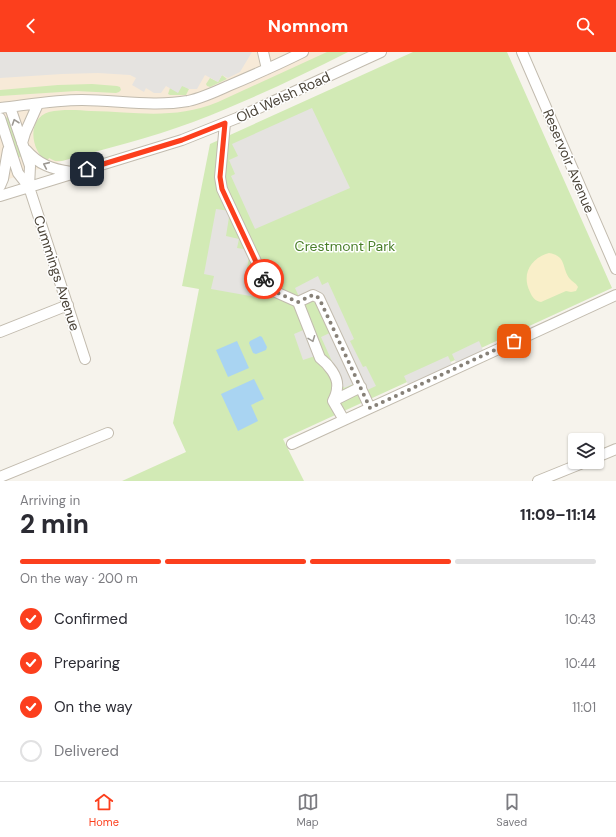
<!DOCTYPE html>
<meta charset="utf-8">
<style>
body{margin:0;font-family:"DM Sans",sans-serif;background:#f2f2f3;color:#2b2b33;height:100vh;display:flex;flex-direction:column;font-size:15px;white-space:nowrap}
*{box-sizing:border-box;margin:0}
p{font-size:13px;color:#7c7c81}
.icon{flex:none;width:22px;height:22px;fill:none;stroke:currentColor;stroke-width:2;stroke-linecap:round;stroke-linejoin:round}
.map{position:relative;height:429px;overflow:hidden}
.drawer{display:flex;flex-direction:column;background:#fff;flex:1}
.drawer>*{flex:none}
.fabs{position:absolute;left:568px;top:381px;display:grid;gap:8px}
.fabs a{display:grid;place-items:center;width:36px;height:36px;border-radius:4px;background:#fff;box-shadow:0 1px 3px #0004;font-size:20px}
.pin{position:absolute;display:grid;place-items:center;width:34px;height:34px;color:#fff;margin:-17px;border-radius:8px;box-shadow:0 2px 6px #0006}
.courier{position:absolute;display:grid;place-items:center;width:40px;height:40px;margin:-20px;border:3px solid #fc3f1d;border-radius:50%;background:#fff;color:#222;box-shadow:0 1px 5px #0007}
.headline em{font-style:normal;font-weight:800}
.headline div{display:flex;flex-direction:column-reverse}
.headline{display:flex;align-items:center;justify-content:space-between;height:68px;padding:0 20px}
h1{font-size:26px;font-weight:800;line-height:30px}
.bar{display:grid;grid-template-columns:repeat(4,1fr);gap:6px 4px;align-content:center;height:48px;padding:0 20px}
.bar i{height:5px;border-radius:3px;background:#e1e1e2}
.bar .active{background:#fc3f1d}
.bar p{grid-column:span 4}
ol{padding:0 20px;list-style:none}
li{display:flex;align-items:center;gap:12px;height:44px}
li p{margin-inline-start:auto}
li .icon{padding:4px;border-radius:50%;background:#fc3f1d;color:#fff;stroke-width:4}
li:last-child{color:#7c7c81}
li i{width:22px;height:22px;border:2px solid #e1e1e2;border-radius:50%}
header{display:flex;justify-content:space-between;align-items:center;height:52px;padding:0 20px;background:#fc3f1d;color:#fff;font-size:18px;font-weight:800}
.tab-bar{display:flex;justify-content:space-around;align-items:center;height:56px;border-top:1px solid #e1e1e2;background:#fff;font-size:11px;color:#7c7c81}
.tab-bar a{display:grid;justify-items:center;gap:2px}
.tab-bar .active{color:#fc3f1d}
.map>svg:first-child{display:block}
</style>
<header><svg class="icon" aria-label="back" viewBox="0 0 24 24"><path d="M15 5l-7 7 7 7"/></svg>Nomnom<svg class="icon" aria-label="search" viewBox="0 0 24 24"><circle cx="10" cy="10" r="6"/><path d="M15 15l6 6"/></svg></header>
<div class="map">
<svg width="616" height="429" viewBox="0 0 616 429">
<rect width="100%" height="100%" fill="#f6f3ec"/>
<path fill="#f7ead8" d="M0 0H348L277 33 193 70 144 85 62 109 0 130Z"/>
<path fill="#d2eab5" d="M327 0H348C297 26 245 50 193 70 150 86 105 97 62 109H55L49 106 47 110C31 99 26 67 49 60 62 57 78 58 91 59 137 60 174 68 218 50Z
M413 0H507L612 236 283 387 304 429H122L186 400 173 371 199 237 182 234 210 92Z
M222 23 227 27 210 35 207 34 206 32 210 26 218 30Z
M92 32 117 34 120 35 121 38 119 40 116 41 76 39 0 44V38L58 33Z
M182 33 189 37 186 43H170L168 42 170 36 178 40Z
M7 65H9L22 104 18 106 5 67Z"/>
<path fill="#f9efc9" d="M549 201C568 204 561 218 571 228 574 231 576 231 578 235L576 239 571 240 566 239 541 250C535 249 532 245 530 240 521 222 531 206 549 201Z"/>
<path fill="#e5e3e0" d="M0 0H252L240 20 228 26 222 23 218 30 205 23 197 37H189L182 34 178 41 166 34 161 41H154L146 36 144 40 132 33 136 26 130 23 98 21 62 22 0 26Z
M312 56 350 136 255 177 231 124 235 122 229 108 238 104 232 92Z
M216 157 230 159 226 184 239 187 237 196 250 198 245 229 259 232 256 245 211 237 214 224 204 222Z
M318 224 322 233 328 230 354 287 350 289 363 315 366 314 376 334 363 340 358 330 344 336 321 285 334 279 319 246 301 249 295 236Z
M308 276 318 303 303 308 294 282Z
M479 289 485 303 458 315 452 302Z
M448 304 454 317 410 337 404 324Z"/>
<path fill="#a9d4f2" d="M260 284 262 285 267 295 266 298 256 302 253 301 249 291 250 289Z
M237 289 249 316 228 325 216 298Z
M254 327 264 347 251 353 258 369 238 379 221 342Z"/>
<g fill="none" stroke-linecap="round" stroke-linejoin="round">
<defs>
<path id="minor" d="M263 0 267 17
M522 0 616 217
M10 55 30 114 29 135 85 307
M0 56C27 53 54 48 82 48 117 48 153 55 188 49 202 46 215 40 228 34 254 23 279 12 303 0
M0 66 18 121 29 135
M225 71 220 125 222 137 269 237 298 250 320 306C328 312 339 325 337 336 337 340 335 345 333 349L344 368
M22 91 25 81 38 52
M26 98C39 113 52 117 71 120
M0 134 3 127 8 98
M0 144 182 88 237 66 381 0
M298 250 313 243 319 246 370 356
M0 280 68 253
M333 349 361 335
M292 392 616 243
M597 405 616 397
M0 425 108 381
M538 429 585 410"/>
</defs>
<use href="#minor" stroke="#c2bbae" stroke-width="12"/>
<use href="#minor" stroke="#fff" stroke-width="10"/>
</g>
<defs><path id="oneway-chevron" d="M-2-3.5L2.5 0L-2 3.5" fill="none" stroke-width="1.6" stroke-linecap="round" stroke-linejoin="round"/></defs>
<g stroke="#9c9892">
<use href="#oneway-chevron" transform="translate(15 70) rotate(-109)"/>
<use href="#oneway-chevron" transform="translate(46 113) rotate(-156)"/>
<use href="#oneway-chevron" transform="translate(312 287) rotate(69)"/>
</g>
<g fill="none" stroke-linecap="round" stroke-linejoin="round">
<path stroke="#878178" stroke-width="4" stroke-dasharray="0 7.2" d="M264 227 269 237 298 250 313 243 319 246 370 356 514 289"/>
<path stroke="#fc3f1d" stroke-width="5" d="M87 117 182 88 225 71 220 125 222 137 264 227"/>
</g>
<g text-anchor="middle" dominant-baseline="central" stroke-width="3" stroke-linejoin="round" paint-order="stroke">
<g font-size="14" fill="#4b4439" stroke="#fff">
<text transform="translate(283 45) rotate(-25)">Old Welsh Road</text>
<text transform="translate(569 109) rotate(67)">Reservoir Avenue</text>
<text transform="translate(57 221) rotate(72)">Cummings Avenue</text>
</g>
<g font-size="14" fill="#4a7f2a" stroke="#fff">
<text x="345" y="194">Crestmont Park</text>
</g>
</g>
</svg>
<div class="fabs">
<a><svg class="icon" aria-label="layers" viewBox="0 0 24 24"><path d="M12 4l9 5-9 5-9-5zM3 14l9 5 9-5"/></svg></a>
</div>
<div class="pin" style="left:514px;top:289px;background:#ea580c"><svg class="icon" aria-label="bag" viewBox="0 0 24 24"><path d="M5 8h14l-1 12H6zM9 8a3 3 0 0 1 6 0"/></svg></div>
<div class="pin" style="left:87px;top:117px;background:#1f2937"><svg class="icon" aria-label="home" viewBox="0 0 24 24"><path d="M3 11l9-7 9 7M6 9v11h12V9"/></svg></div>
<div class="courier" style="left:264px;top:227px"><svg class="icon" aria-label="bike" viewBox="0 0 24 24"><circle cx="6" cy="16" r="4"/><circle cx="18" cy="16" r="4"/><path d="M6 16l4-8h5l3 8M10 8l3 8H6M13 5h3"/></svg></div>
</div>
<section class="drawer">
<div class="headline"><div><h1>2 min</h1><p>Arriving in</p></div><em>11:09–11:14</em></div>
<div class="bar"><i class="active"></i><i class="active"></i><i class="active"></i><i></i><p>On the way · 200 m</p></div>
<ol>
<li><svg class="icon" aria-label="check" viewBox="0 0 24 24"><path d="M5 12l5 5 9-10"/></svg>Confirmed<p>10:43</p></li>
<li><svg class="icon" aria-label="check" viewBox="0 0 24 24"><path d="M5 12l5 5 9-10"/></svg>Preparing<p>10:44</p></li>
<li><svg class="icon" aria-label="check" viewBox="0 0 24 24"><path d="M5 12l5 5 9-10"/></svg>On the way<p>11:01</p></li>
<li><i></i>Delivered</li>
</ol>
</section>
<nav class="tab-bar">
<a class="active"><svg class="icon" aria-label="home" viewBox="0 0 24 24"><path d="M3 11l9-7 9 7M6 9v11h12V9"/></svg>Home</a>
<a><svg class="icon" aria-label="map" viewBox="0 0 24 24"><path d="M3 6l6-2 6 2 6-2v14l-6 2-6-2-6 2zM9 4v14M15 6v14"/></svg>Map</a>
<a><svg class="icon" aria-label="saved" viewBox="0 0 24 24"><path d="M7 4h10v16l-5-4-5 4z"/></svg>Saved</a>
</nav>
